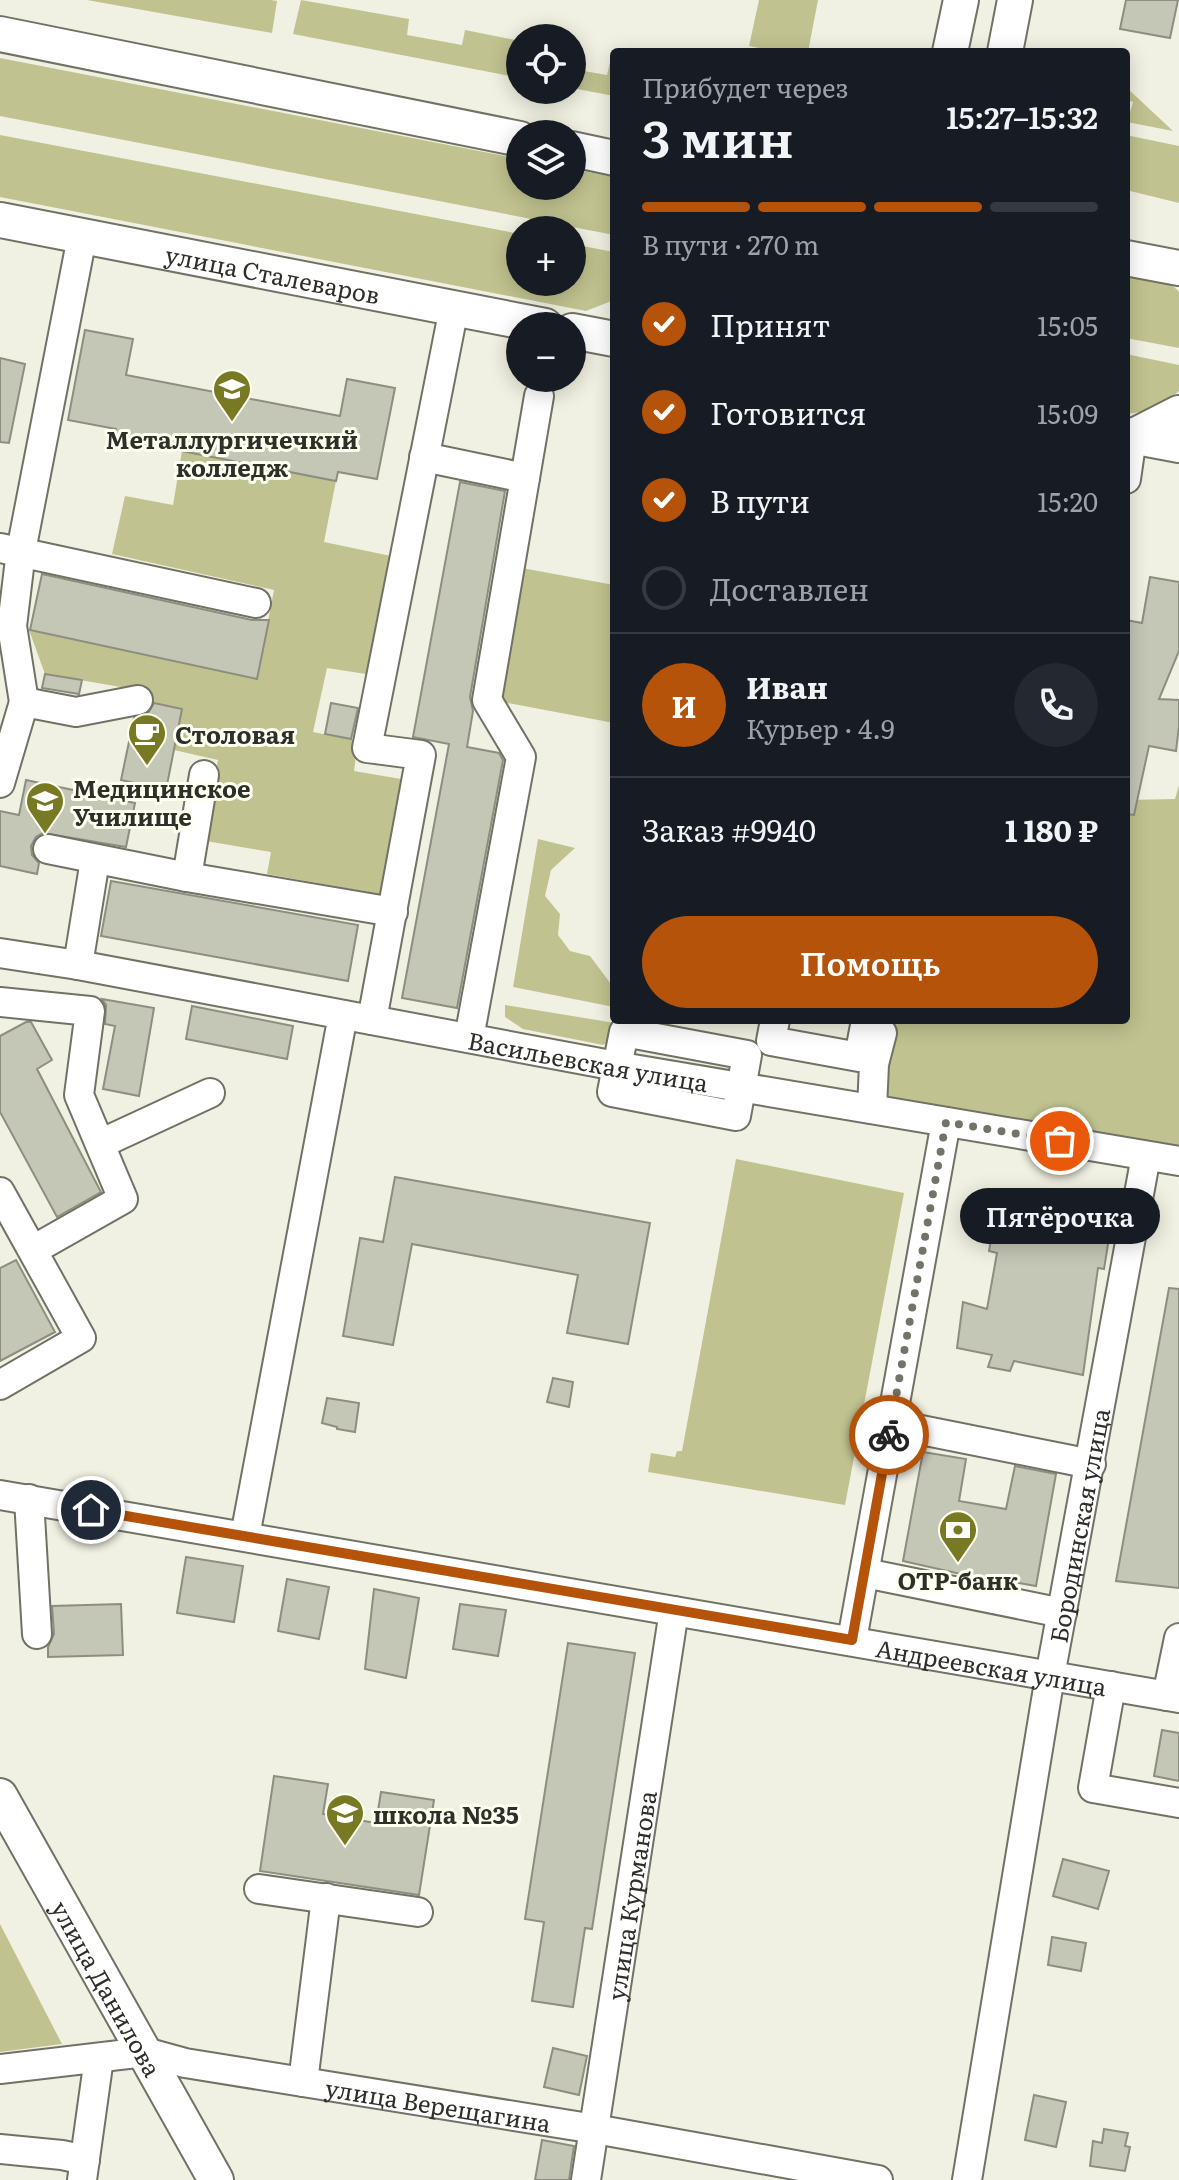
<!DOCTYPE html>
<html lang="ru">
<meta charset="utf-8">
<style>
body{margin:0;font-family:Literata,serif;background:#242831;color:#f1f3f6;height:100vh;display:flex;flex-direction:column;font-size:30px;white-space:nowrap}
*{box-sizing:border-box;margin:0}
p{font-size:26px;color:#9ea1a6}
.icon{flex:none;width:44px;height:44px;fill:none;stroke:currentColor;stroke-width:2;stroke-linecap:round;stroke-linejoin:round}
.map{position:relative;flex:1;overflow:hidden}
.details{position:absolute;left:610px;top:48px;width:520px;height:976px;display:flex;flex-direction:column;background:#171b24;border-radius:8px;box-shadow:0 4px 20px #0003}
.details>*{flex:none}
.fabs{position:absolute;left:506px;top:24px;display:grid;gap:16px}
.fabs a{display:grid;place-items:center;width:80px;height:80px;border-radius:50%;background:#171b24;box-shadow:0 4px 20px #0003;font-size:40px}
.pin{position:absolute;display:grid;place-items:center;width:68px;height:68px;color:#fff;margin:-34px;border:4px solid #fff;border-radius:50%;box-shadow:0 2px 8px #0007}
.courier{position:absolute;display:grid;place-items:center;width:80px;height:80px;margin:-40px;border:6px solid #b45309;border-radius:50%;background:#fff;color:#222;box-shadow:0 2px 10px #0007}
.bubble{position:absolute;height:56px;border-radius:28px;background:#171b24;box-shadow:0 4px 20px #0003;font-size:26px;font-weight:600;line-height:56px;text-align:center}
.summary em{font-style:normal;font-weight:600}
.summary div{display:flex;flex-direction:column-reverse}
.summary{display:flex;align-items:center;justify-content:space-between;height:136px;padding:0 32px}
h1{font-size:52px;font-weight:600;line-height:60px}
.bar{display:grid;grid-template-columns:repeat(4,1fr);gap:12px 8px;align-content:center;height:96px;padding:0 32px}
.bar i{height:10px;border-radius:6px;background:#363941}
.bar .on{background:#b45309}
.bar p{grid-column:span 4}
.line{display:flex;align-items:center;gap:20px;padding:0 32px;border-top:2px solid #363941}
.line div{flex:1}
.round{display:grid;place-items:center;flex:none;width:84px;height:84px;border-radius:42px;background:#242831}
ol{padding:0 32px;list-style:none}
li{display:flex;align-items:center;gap:24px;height:88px}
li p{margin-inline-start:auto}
li .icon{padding:8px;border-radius:50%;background:#b45309;color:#fff;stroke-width:4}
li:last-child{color:#9ea1a6}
li i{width:44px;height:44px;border:4px solid #363941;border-radius:50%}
.primary-button{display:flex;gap:16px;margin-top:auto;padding:16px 32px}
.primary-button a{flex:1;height:92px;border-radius:48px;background:#b45309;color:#fff;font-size:32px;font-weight:600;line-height:92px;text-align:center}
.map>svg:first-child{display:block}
</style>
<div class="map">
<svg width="1179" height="2180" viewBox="0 0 1179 2180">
<rect width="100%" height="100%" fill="#f0f1e2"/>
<path fill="#c0c38f" d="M87 0H271L277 1 272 33Z
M301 0 409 19 407 35 462 45 465 30 520 41V78L293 34Z
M759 0H818L808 52H780L749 46Z
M0 58 520 159V186H572V169L614 177V235L0 116Z
M611 58H614V96L572 88V69L607 75Z
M1126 87 1173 131 1127 122 1133 102 1126 100Z
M0 135 520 234V282H572V244L614 252V300L586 311 0 197Z
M1126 135 1179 146V203L1126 190Z
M1126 274C1144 277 1167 277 1179 292V348L1126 338Z
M1126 354 1179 365V391C1162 405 1148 412 1126 414Z
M182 451 336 481 324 542 391 556 366 674 327 668 313 732 358 741 354 771 407 780 385 895 267 874 271 852 200 840 218 760 174 750 182 709 138 700V690L45 674 29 630 257 678 274 590 112 554 125 496 173 505Z
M522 568 614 585V723L497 701Z
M1179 785V1153L877 1102 889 1020H1126V800L1175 799Z
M538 839 575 848 551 870 545 896 560 914 558 935 570 951 590 956 614 988V1007L513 987Z
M505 1005 615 1023 612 1040 603 1045 523 1029 505 1017Z
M736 1159 904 1193 845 1505 648 1472 651 1453 675 1457 677 1451H682Z
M0 1924 62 2044 0 2052Z"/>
<path fill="#c4c6b6" stroke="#8d8e80" stroke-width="2" d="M1126 0H1178L1170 38 1120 29Z
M85 330 133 339 126 375 340 416 347 379 395 388 377 479 338 472 336 481 114 438 116 429 68 420Z
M0 358 25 364 9 443 0 442Z
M460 482 505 491 470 697 473 711 467 747 499 753 503 760 457 1008 402 998 449 744 413 737Z
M42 574 252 620H269L257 679 30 630Z
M1150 577 1179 582V651L1159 699 1179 700V726L1176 751 1149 746 1134 815 1126 814V620L1142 623Z
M45 674 82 680 79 694 42 688Z
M154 703 182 709 166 790 121 780 134 718 148 713Z
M331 703 358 708 351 739 325 734Z
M26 780 135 803 126 847 43 833 36 837 31 846 32 855 39 863 37 874 0 866V811L19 815Z
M111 881 358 925 348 981 101 936Z
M102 999 154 1008 139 1096 103 1089 115 1026 105 1024 106 1005Z
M192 1006 293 1026 287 1059 186 1039Z
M26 1022H31L52 1060 37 1069 101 1192 57 1217 0 1112V1036Z
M395 1177 650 1223 628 1344 567 1333 578 1275 412 1244 393 1345 343 1336 360 1238 383 1242Z
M994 1221 1109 1238 1104 1269 1098 1268 1083 1375 1014 1361 1010 1371 988 1367 992 1355 957 1348 963 1302 987 1309 997 1253 989 1251Z
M16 1260 55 1332 0 1361V1268Z
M1169 1288 1179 1289V1588L1116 1581Z
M553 1378 573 1382 569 1407 547 1402Z
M327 1398 359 1403 355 1432 337 1429V1427L322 1423Z
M923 1452 966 1459 959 1501 1006 1509 1015 1466 1056 1474 1036 1586 997 1579 996 1582 903 1561Z
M186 1557 243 1566 234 1622 177 1613Z
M287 1579 329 1587 319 1639 278 1631Z
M374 1589 419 1598 406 1678 365 1669Z
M121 1604 123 1655 48 1657V1647L54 1634 52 1606Z
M460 1604 506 1610 498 1656 453 1649Z
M568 1643 635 1653 592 1929 585 1928 573 2007 532 2001 544 1922 525 1919Z
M1162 1730 1179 1733V1781L1154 1776Z
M274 1776 328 1784 323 1814 376 1823 381 1792 434 1800 419 1895 260 1871Z
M1063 1859 1109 1871 1098 1909 1053 1896Z
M1052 1937 1086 1943 1081 1971 1048 1965Z
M553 2048 587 2056 579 2095 544 2087Z
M1034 2095 1066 2102 1056 2147 1025 2140Z
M1104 2129 1128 2133 1125 2146 1130 2147 1125 2171 1090 2166 1093 2141 1102 2143Z
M542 2140 574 2146 569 2180H535Z"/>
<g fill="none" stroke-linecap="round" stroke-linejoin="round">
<defs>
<g id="minor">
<path d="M424 457 525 478"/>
<path d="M1126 479 1132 437"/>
<path d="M0 548 256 603"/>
<path d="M24 702 76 712 138 700"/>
<path d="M0 783 24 702 12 626 21 551 82 237"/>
<path d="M48 849 187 877 393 912"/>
<path d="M187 877 204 775"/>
<path id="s1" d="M0 953 78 965 627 1068 1179 1161"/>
<path d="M78 965 95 860"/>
<path d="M0 1002 90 1011 79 1095 123 1199 33 1250"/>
<path d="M372 1020 421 755 367 748 454 308"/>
<path d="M775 1020 771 1041 859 1057 866 1020"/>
<path d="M624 1032 747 1055 736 1116 612 1092Z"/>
<path d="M469 1038 521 757 487 700 539 396"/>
<path d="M872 1109 874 1064 882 1033"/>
<path d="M100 1144 210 1093"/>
<path d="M0 1192 81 1338 0 1385"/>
<path d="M891 1424 1091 1464"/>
<path id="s2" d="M0 1495 1179 1698"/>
<path d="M29 1499 37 1634"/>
<path d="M245 1536 343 1015"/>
<path d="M865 1573 1062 1613"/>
<path d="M852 1640 946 1122"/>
<path d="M1111 1686 1093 1788 1179 1803"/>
<path d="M1167 1696 1179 1638"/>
<path d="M259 1889 418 1912"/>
<path id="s3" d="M0 2069 145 2052 185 2063 595 2129 878 2180"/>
<path d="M303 2082 326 1898"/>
<path d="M0 2149 62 2155 85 2160"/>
<path d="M82 2180 99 2058"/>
<path id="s4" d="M586 2180 674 1611"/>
<path id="s5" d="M967 2180 1050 1676 1146 1156"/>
</g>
<g id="major">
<path d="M0 34 520 139"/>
<path d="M950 52 961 0"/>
<path d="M1005 52 1015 0"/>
<path d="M572 149 614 158"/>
<path id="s6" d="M0 220 545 326"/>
<path d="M1126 258 1179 268"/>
<path d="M572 331 614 339"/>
<path d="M1126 435 1179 445"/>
<path d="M1132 437 1179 413"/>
<path id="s7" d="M0 1796 216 2180"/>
</g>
</defs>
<use href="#minor" stroke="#717264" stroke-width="32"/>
<use href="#major" stroke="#717264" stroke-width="38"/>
<use href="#minor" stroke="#fff" stroke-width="28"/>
<use href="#major" stroke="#fff" stroke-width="34"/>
</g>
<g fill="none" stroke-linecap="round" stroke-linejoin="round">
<path stroke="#73736a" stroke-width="8" stroke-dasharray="0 14.4" d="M889 1435 946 1122 1060 1141"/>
<path stroke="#b45309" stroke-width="10" d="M91 1510 852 1640 889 1435"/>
</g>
<defs>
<symbol id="university-pin" viewBox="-11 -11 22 30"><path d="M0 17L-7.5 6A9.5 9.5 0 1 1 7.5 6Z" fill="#777a23" stroke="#fdffef"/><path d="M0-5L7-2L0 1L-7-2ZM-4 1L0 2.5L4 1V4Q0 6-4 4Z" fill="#fff"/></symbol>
<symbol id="cafe-pin" viewBox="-11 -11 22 30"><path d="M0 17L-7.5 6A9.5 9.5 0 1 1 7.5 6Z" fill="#777a23" stroke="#fdffef"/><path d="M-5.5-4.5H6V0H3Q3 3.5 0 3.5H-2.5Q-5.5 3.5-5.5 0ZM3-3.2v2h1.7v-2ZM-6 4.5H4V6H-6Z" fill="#fff"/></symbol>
<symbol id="bank-pin" viewBox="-11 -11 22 30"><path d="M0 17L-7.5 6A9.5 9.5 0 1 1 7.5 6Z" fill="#777a23" stroke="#fdffef"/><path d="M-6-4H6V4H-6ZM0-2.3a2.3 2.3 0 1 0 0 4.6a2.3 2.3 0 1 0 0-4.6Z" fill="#fff"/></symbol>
<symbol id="school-pin" viewBox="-11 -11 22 30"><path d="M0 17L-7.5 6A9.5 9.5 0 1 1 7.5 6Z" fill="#777a23" stroke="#fdffef"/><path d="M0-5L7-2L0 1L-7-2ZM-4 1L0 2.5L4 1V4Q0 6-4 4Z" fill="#fff"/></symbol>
</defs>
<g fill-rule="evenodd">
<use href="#university-pin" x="210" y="367" width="44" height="60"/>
<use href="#cafe-pin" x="125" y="711" width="44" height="60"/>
<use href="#university-pin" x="23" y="779" width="44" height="60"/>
<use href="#bank-pin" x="936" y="1508" width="44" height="60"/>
<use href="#school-pin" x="323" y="1791" width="44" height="60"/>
</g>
<g text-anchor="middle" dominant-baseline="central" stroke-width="6" stroke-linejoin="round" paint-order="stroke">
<g font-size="24" fill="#2f2f29" stroke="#fdffef">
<text stroke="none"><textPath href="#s6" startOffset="278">улица Сталеваров</textPath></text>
<text stroke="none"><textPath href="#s1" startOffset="598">Васильевская улица</textPath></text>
<text stroke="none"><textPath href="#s5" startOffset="664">Бородинская улица</textPath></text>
<text stroke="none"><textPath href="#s2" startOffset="1006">Андреевская улица</textPath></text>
<text stroke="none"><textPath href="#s4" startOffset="288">улица Курманова</textPath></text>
<text stroke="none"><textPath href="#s7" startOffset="220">улица Данилова</textPath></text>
<text stroke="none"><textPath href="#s3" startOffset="444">улица Верещагина</textPath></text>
</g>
<g font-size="24" font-weight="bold" fill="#2f2f29" stroke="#fdffef" text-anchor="start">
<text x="232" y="438" text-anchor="middle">Металлургичечкий<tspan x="232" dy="28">колледж</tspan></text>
<text x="175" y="733">Столовая</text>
<text x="73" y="787">Медицинское<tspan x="73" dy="28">Училище</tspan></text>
<text x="958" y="1579" text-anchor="middle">OTP-банк</text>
<text x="373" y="1813">школа №35</text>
</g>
</g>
</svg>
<div class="fabs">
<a><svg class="icon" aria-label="locate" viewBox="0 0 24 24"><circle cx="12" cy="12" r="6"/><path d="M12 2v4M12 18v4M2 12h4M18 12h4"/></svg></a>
<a><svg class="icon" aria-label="layers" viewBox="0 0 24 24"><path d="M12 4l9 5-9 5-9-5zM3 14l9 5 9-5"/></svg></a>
<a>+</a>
<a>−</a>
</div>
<div class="pin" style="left:1060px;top:1141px;background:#ea580c"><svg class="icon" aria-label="bag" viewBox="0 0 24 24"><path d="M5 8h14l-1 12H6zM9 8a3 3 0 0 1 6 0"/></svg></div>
<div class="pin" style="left:91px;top:1510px;background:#1f2937"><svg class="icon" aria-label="home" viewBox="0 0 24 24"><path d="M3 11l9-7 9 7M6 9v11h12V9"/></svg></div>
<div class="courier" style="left:889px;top:1435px"><svg class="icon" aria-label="bike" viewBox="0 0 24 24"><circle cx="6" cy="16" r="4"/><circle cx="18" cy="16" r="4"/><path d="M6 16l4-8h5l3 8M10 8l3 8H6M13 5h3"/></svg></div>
<div class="bubble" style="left:960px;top:1188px;width:200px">Пятёрочка</div>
<section class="details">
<div class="summary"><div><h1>3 мин</h1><p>Прибудет через</p></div><em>15:27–15:32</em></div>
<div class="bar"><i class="on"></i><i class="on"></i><i class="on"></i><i></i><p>В пути · 270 m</p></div>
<ol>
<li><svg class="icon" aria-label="check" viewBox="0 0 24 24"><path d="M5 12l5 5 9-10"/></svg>Принят<p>15:05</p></li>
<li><svg class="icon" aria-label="check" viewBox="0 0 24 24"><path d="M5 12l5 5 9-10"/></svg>Готовится<p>15:09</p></li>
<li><svg class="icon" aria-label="check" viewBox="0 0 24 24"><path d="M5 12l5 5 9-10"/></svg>В пути<p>15:20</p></li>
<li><i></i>Доставлен</li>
</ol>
<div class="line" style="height:144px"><b class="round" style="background:#b45309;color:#fff">И</b><div><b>Иван</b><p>Курьер · 4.9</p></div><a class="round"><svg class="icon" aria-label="phone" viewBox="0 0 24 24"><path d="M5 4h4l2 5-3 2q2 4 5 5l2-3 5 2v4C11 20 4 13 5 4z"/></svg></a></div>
<div class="line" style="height:104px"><div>Заказ #9940</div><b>1 180 ₽</b></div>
<div class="primary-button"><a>Помощь</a></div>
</section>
</div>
